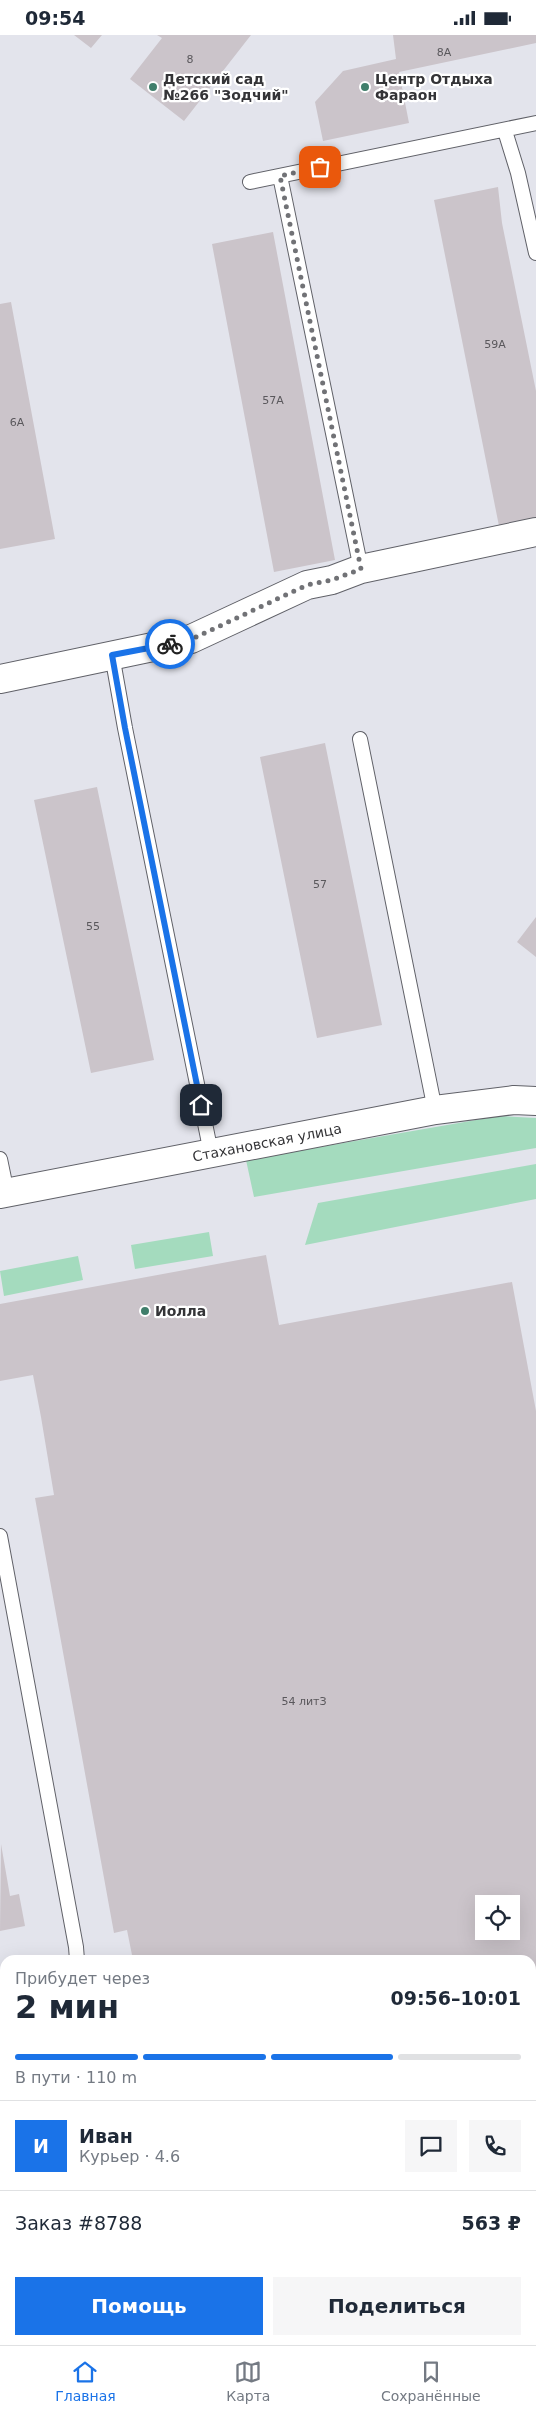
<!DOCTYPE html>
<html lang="ru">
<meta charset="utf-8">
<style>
body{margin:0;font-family:"DejaVu Sans",sans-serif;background:#f6f6f7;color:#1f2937;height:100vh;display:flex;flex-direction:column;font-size:19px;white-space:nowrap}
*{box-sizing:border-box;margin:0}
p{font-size:16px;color:#747a83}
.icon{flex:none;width:28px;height:28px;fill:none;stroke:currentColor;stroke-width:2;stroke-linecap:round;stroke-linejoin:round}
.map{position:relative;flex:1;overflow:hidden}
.sheet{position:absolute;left:0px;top:1920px;width:536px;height:390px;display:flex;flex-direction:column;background:#fff;border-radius:15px 15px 0 0;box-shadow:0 5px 20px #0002}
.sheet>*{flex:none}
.fabs{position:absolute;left:475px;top:1860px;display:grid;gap:10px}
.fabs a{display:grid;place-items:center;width:45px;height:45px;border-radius:0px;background:#fff;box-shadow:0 5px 20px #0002;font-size:25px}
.pin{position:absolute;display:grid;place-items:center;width:42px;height:42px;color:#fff;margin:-21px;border-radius:10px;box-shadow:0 2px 8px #0006}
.courier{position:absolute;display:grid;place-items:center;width:50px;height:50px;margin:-25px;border:4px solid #1a73e8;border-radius:50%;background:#fff;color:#222;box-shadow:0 1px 6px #0007}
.summary em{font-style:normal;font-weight:700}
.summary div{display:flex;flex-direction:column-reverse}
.summary{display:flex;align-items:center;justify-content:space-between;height:85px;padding:0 15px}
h1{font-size:32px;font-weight:700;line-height:38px}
.bar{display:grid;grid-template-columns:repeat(4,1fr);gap:8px 5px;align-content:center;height:60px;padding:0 15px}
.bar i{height:6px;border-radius:4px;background:#e0e1e3}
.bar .current{background:#1a73e8}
.bar p{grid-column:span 4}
.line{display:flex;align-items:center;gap:12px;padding:0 15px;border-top:1px solid #e0e1e3}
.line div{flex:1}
.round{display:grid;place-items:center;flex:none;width:52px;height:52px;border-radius:0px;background:#f6f6f7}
.primary-button{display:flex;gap:10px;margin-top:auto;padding:10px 15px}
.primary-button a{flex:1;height:58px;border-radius:0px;background:#1a73e8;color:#fff;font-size:20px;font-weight:700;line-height:58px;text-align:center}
.primary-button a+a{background:#f6f6f7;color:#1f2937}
.status{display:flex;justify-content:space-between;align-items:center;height:35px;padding:0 25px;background:#fff;direction:ltr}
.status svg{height:14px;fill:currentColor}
.dock{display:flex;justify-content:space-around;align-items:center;height:70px;border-top:1px solid #e0e1e3;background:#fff;font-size:14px;color:#747a83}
.dock a{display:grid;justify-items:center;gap:2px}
.dock .current{color:#1a73e8}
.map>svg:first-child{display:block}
</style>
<div class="status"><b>09:54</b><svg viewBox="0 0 49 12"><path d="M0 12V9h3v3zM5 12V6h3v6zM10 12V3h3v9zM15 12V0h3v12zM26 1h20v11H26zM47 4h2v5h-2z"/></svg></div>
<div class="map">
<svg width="536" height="2310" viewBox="0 0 536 2310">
<rect width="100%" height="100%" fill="#e3e4ec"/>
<path fill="#a4dbbe" d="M499 1081 536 1083V1113L254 1162 246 1125Z
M536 1129V1164L305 1210 318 1168Z
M209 1197 213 1221 135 1234 131 1210Z
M78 1221 83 1245 4 1261 0 1236Z"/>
<path fill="#cbc4ca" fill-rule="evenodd" d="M74 0H102L91 13Z
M157 0H251L184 86 130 44 162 3Z
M393 0H536V8L399 37 409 88 323 106 315 67 343 36 396 24Z
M498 152 502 188 536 356V483L499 491 434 165Z
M273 197 335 525 274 537 212 209Z
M11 267 55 504 0 514V269Z
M325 708 382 990 317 1003 260 722Z
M97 752 154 1025 91 1038 34 765Z
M536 882V922L517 907Z
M266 1220 279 1290 512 1247 536 1376V1981L531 1982V1925H133L127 1895 114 1898 35 1463 54 1460 41 1382 33 1340 0 1346V1269ZM484 1869H511V1896H484Z
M1 1809 10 1861 19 1859 25 1891 0 1896Z
M0 2276H5V2305H45L46 2310H0Z
M93 2305H209L210 2310H94Z
M293 2305H362L369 2310H300Z"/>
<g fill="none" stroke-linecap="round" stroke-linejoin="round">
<defs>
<path id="service" d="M505 96 518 138 536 218
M280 141 361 534
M250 147 536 88
M112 620 125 693 211 1118
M360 704 435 1075
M0 1124 7 1158
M0 1501 76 1912 77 1925
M253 2310 257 2305"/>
<path id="minor" d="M0 644 191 604 307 550 332 545 361 534 536 497
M0 2231 5 2230
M426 2305 433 2310"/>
<g id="secondary">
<path id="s1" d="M0 1159 435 1075 514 1065 536 1066"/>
</g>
</defs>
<use href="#service" stroke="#606168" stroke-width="16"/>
<use href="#minor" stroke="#606168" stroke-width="30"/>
<use href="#secondary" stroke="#606168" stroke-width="30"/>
<use href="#service" stroke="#fff" stroke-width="14"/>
<use href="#minor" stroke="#fff" stroke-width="28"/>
<use href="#secondary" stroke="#fff" stroke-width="28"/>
</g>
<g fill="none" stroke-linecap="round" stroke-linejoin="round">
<path stroke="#717276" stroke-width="5" stroke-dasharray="0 9" d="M170 609 192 604 307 550 332 545 361 534 280 141 320 132"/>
<path stroke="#1a73e8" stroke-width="6" d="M170 609 112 620 125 693 201 1070"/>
</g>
<g fill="#407e6b" stroke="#fff" stroke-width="2">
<circle cx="153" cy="52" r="5"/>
<circle cx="365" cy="52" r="5"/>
<circle cx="145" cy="1276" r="5"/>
</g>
<g text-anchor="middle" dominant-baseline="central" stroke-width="4.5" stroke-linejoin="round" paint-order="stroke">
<g font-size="11" fill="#5a585c">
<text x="444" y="17">8А</text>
<text x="190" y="24">8</text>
<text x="495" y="309">59А</text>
<text x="273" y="365">57А</text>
<text x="17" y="387">6А</text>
<text x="320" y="849">57</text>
<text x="93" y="891">55</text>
<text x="304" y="1666">54 литЗ</text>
</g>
<g font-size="14" font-weight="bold" fill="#343437" stroke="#fff" text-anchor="start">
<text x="163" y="44">Детский сад<tspan x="163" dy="16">№266 "Зодчий"</tspan></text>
<text x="375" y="44">Центр Отдыха<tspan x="375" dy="16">Фараон</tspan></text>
<text x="155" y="1276">Иолла</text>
</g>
<g font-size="14" fill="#343437" stroke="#fff">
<text stroke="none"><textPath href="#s1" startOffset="272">Стахановская улица</textPath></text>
</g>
</g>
</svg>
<div class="fabs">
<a><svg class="icon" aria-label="locate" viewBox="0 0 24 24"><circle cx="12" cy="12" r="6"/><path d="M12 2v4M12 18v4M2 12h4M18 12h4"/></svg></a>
</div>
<div class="pin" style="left:320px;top:132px;background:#ea580c"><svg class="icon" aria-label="bag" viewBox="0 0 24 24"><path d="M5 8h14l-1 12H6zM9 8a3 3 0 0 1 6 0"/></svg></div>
<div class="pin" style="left:201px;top:1070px;background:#1f2937"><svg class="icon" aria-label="home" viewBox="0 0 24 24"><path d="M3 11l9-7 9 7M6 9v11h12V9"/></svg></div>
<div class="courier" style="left:170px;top:609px"><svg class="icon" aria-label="bike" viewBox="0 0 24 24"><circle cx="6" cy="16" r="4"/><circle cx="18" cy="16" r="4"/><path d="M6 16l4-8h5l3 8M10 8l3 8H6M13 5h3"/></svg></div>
<section class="sheet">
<div class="summary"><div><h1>2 мин</h1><p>Прибудет через</p></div><em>09:56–10:01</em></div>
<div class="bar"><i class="current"></i><i class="current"></i><i class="current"></i><i></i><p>В пути · 110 m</p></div>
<div class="line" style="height:90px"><b class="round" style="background:#1a73e8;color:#fff">И</b><div><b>Иван</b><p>Курьер · 4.6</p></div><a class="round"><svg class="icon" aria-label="chat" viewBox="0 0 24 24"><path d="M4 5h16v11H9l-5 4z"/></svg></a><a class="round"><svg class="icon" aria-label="phone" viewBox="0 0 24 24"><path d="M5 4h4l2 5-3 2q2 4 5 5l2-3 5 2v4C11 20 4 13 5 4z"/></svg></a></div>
<div class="line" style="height:65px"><div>Заказ #8788</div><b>563 ₽</b></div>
<div class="primary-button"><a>Помощь</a><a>Поделиться</a></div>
</section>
</div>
<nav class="dock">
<a class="current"><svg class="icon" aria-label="home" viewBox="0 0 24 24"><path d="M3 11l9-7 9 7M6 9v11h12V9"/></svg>Главная</a>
<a><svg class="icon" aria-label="map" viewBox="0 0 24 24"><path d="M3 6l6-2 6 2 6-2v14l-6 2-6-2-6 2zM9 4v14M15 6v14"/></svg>Карта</a>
<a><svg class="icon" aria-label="saved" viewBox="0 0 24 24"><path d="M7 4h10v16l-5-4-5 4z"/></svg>Сохранённые</a>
</nav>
